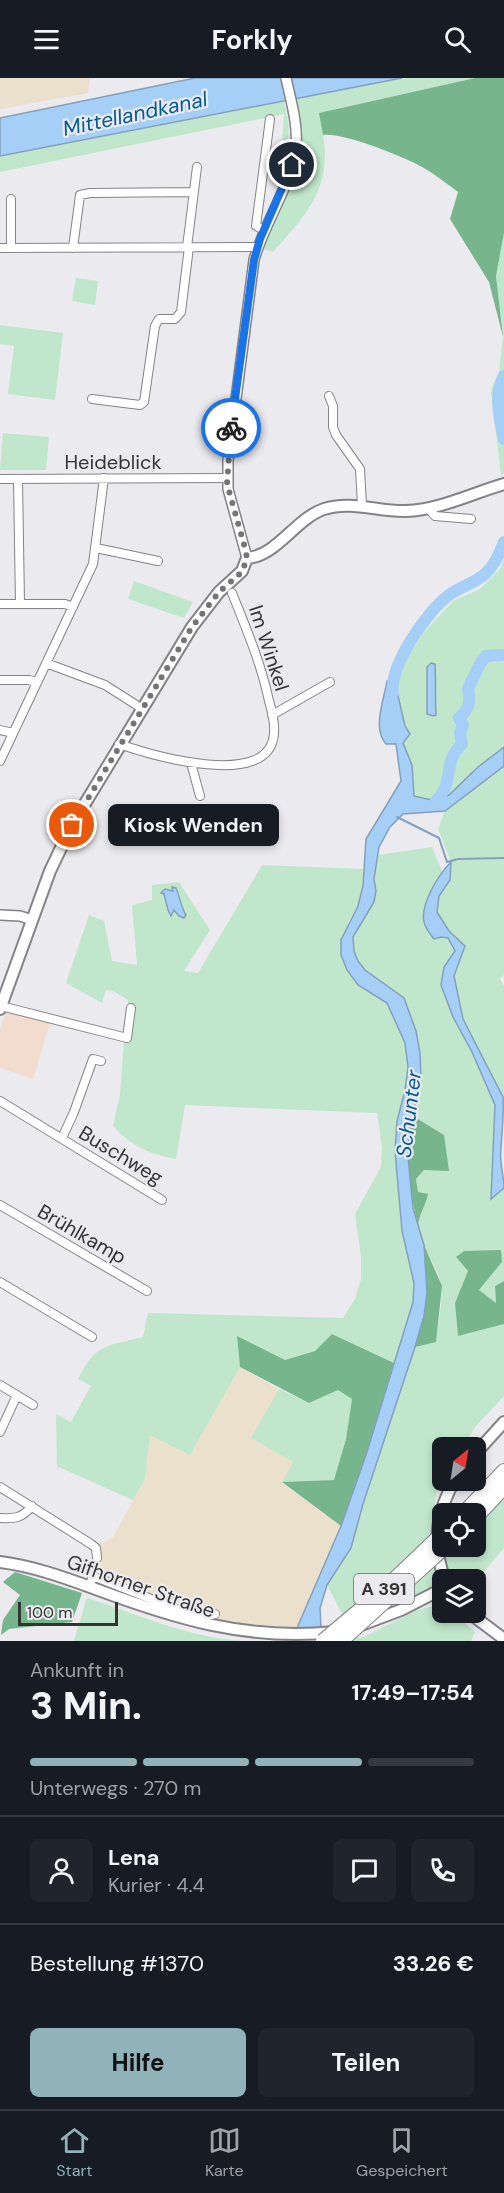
<!DOCTYPE html>
<html lang="de">
<meta charset="utf-8">
<style>
body{margin:0;font-family:"DM Sans",sans-serif;background:#20242c;color:#f1f3f6;height:100vh;display:flex;flex-direction:column;font-size:22px;white-space:nowrap}
*{box-sizing:border-box;margin:0}
p{font-size:20px;color:#9ea1a6}
.icon{flex:none;width:33px;height:33px;fill:none;stroke:currentColor;stroke-width:2;stroke-linecap:round;stroke-linejoin:round}
.map{position:relative;height:1563px;overflow:hidden}
.sheet{display:flex;flex-direction:column;background:#171b24;flex:1}
.sheet>*{flex:none}
.needle{width:39px;rotate:30deg}
.fabs{position:absolute;left:432px;top:1359px;display:grid;gap:12px}
.fabs a{display:grid;place-items:center;width:54px;height:54px;border-radius:9px;background:#171b24;box-shadow:0 3px 9px #0003;font-size:30px}
.scale{position:absolute;left:18px;bottom:15px;width:100px;box-sizing:border-box;padding-left:6px;border:3px solid #343435;border-top:0;font-size:16px;line-height:21px;white-space:nowrap;color:#343435;-webkit-text-stroke:4px #ebeaef;paint-order:stroke}
.pin{position:absolute;display:grid;place-items:center;width:51px;height:51px;color:#fff;margin:-26px;border:3px solid #fff;border-radius:50%;box-shadow:0 2px 6px #0007}
.courier{position:absolute;display:grid;place-items:center;width:60px;height:60px;margin:-30px;border:4px solid #1a73e8;border-radius:50%;background:#fff;color:#222;box-shadow:0 2px 8px #0007}
.bubble{position:absolute;height:42px;border-radius:9px;background:#171b24;box-shadow:0 3px 9px #0003;font-size:20px;font-weight:700;line-height:42px;text-align:center}
.headline em{font-style:normal;font-weight:700}
.headline div{display:flex;flex-direction:column-reverse}
.headline{display:flex;align-items:center;justify-content:space-between;height:102px;padding:0 30px}
h1{font-size:39px;font-weight:700;line-height:45px}
.bar{display:grid;grid-template-columns:repeat(4,1fr);gap:9px 6px;align-content:center;height:72px;padding:0 30px}
.bar i{height:8px;border-radius:4px;background:#363941}
.bar .current{background:#90b3b9}
.bar p{grid-column:span 4}
.line{display:flex;align-items:center;gap:15px;padding:0 30px;border-top:2px solid #363941}
.line div{flex:1}
.round{display:grid;place-items:center;flex:none;width:63px;height:63px;border-radius:9px;background:#20242c}
.button{display:flex;gap:12px;margin-top:auto;padding:12px 30px}
.button a{flex:1;height:69px;border-radius:9px;background:#90b3b9;color:#111;font-size:24px;font-weight:700;line-height:69px;text-align:center}
.button a+a{background:#20242c;color:#f1f3f6}
header{display:flex;justify-content:space-between;align-items:center;height:78px;padding:0 30px;background:#171b24;font-size:27px;font-weight:700}
.menu{display:flex;justify-content:space-around;align-items:center;height:84px;border-top:2px solid #363941;background:#171b24;font-size:16px;color:#9ea1a6}
.menu a{display:grid;justify-items:center;gap:3px}
.menu .current{color:#90b3b9}
.map>svg:first-child{display:block}
</style>
<header><svg class="icon" aria-label="menu" viewBox="0 0 24 24"><path d="M4 6h16M4 12h16M4 18h16"/></svg>Forkly<svg class="icon" aria-label="search" viewBox="0 0 24 24"><circle cx="10" cy="10" r="6"/><path d="M15 15l6 6"/></svg></header>
<div class="map">
<svg width="504" height="1563" viewBox="0 0 504 1563">
<rect width="100%" height="100%" fill="#ebeaef"/>
<path fill="#f2dcce" d="M7 931 51 942 33 1001 0 990V953Z"/>
<path fill="#ebe0cb" d="M0 0H90L88 15 0 31Z
M240 1289 279 1311 252 1360 293 1384 282 1405 341 1448 297 1550 215 1543 102 1495 98 1468 113 1459 145 1401 150 1356 190 1377Z"/>
<path fill="#c0e7cb" d="M402 0H475L320 35C322 53 327 73 324 91 320 124 294 150 273 174L260 170 291 100 293 21Z
M284 23C291 49 290 74 280 100L284 36 0 94V78Z
M504 155V396L501 397 491 312 499 293 503 259 496 198Z
M76 200 98 203 95 227 72 223Z
M0 247 63 255 55 322 8 316 14 268 0 266Z
M3 355 49 359 46 392H0Z
M504 480V667L478 689 449 717 436 723 414 718 403 665 409 658V653L405 648 395 600 387 603 411 574 425 553 453 523 480 511 501 490Z
M134 503 193 524 184 540 128 521Z
M504 688V897L500 901 504 908V1027L503 1019 463 941 454 898 465 868 449 853 437 834 439 818 450 802 451 784 438 751 445 733Z
M432 769 442 793 426 822 441 859 448 860 455 873 444 889 453 939 472 974 495 1027 491 1120 504 1110V1203L495 1208 496 1226 479 1212 502 1184 456 1179 468 1193 455 1225 458 1258 504 1246V1318L475 1349 463 1369 442 1370 443 1403 437 1412 429 1459 343 1538 327 1507 351 1470 363 1426 415 1269 436 1263C437 1250 444 1220 441 1208 438 1187 420 1169 418 1147 417 1136 426 1127 428 1117L418 1114 416 1101 424 1092 444 1057 413 1038 421 1000 404 920 365 892 357 883 353 873V859L376 813 374 801 377 777Z
M262 787 363 791V808L358 828 348 844 358 907 387 925 405 965 408 989 405 1012 397 1043 399 1114 402 1153 414 1205 413 1224 394 1285 333 1256 315 1273 285 1282 237 1259 240 1289 190 1377 150 1357 145 1401 133 1422 59 1389 57 1392 56 1336 71 1344 91 1308 78 1301C96 1265 107 1268 143 1259L148 1235 343 1240 355 1221 361 1201V1179L355 1136 381 1089 382 1069 377 1035 185 1027 176 1081C150 1076 131 1068 113 1048L120 1017 124 962H130L135 928 128 926V922L113 913 106 912 102 925 66 905 89 837 104 843 112 883 137 887 132 827 152 822V807L179 804 210 852 184 893 198 895Z
M279 1311 309 1325 338 1312 352 1321 346 1361 334 1402 282 1404 293 1384 251 1360Z
M504 1418V1470L476 1503 442 1502V1523L432 1524 369 1549 457 1469 476 1468V1449Z
M88 1520C138 1537 189 1559 241 1563H74L86 1522Z
M434 1528 442 1529V1534L453 1535 475 1554 471 1563H321L364 1559 417 1532Z"/>
<path fill="#77b58c" d="M475 0H504V155L496 198 503 259 489 204 450 141 458 114C447 106 436 97 424 90 405 79 343 54 323 57L319 35Z
M413 1038 444 1057 449 1093 424 1092 416 1101 418 1114 428 1116C426 1127 420 1134 418 1146 408 1110 406 1074 413 1038Z
M424 1167 442 1208 436 1264 415 1269 424 1238 427 1215Z
M501 1172 502 1184 479 1212 496 1225 495 1208 504 1203V1246L458 1258 455 1225 468 1193 456 1179 464 1173Z
M332 1256 394 1285 366 1377 341 1448 282 1404 334 1402 346 1361 352 1321 338 1312 309 1325 240 1289 237 1258 285 1282 315 1273Z
M15 1494 82 1515 72 1544 9 1551 1 1557 3 1542 20 1517 3 1504Z"/>
<path fill="#a5cff6" stroke="#83a0bc" stroke-width="1.5" d="M195 0H402L0 78V40Z
M431 585 435 586C436 603 435 620 436 637L433 638 427 636V589Z
M394 600 405 648 410 656 403 665 412 687 414 718 436 723 449 717 478 689 504 669V688L445 733 403 736 390 749 379 769 374 801 376 813 374 824 353 859 354 873 358 883 365 892 404 920 416 953 420 975 421 1000 409 1059 408 1079 413 1130 424 1167 427 1215 424 1238 415 1269 363 1426 351 1470 327 1507 320 1530 321 1550H297L341 1448 366 1377 413 1224 414 1205 402 1153 395 1073 397 1043 405 1012 408 989 405 965 387 925 358 907 347 892 341 877V862L358 828 363 808 366 761 401 703 396 666H386C372 650 384 622 387 603Z
M451 784 450 802 439 818 437 834 449 853 465 868 454 898 463 941 503 1019C504 1037 502 1053 501 1071 499 1084 504 1097 504 1110L491 1121 495 1027 472 974 453 939 441 907 444 889 455 873 448 860 441 859 434 861C431 857 425 850 424 844 420 826 439 796 451 784Z
M172 809 176 810C180 819 181 830 186 837L184 840 179 838 174 832 171 838 168 832 164 816 161 815 165 811 173 813Z"/>
<g fill="none" stroke-linecap="round" stroke-linejoin="round">
<path stroke="#83a0bc" stroke-width="2" d="M397 739 439 760 447 784 458 781 504 780"/>
<path stroke="#a5cff6" stroke-width="12" d="M504 298C493 317 500 341 504 361
M393 615C389 588 427 533 449 517 460 509 475 505 485 496 495 487 499 476 504 464
M436 723C456 703 441 686 462 666L460 655 463 647 459 640C469 631 471 624 468 611 474 599 477 588 486 578L504 577"/>
<defs>
<path id="minor" d="M264 152 256 148 270 41
M187 169 197 89
M0 170 258 169
M11 170V121
M73 170 80 117 90 115 193 114
M329 318 333 328V349L336 357 360 391 362 428
M92 321 140 327 144 324 155 248 159 241H175L181 234 189 169
M0 401 227 400
M18 401 20 526
M428 430 435 438 471 441
M96 470 158 483
M0 526H65L73 529
M46 585 105 607 141 630
M0 602H29L37 604
M272 637 330 604
M0 652 13 655
M119 666C151 677 271 713 274 655 275 644 272 633 269 623 261 585 246 550 232 515
M0 683 93 486 104 400
M191 685 200 718
M1 928 127 960 131 930
M0 1023 162 1122
M62 1060 74 1034 93 981 101 983
M0 1127 147 1213
M0 1204 92 1259
M0 1307 33 1327
M0 1354 17 1317
M0 1409 91 1466 96 1470 97 1480
M0 1440C15 1441 22 1440 32 1428
M89 1509 93 1498 184 1534 203 1539 215 1536"/>
<path id="tertiary" d="M247 480 228 411V382L254 182C264 145 292 106 296 69 298 46 291 23 286 0
M0 837 20 838 32 842"/>
<path id="secondary" d="M0 931 50 793 72 747 192 549 219 514 242 493 247 480C277 478 295 441 324 431 351 422 379 434 406 433 439 432 473 415 504 406
M476 1375 504 1344
M0 1484C32 1488 63 1499 93 1510 173 1540 246 1563 334 1554
M445 1502C432 1468 436 1434 455 1402
M468 1534 504 1561
M361 1547 401 1532 442 1511"/>
<path id="motorway" d="M463 1436 504 1393
M476 1439 504 1409"/>
</defs>
<use href="#minor" stroke="#848387" stroke-width="10"/>
<use href="#tertiary" stroke="#848387" stroke-width="12"/>
<use href="#secondary" stroke="#848387" stroke-width="14"/>
<use href="#motorway" stroke="#848387" stroke-width="16"/>
<use href="#minor" stroke="#fff" stroke-width="8"/>
<use href="#tertiary" stroke="#fff" stroke-width="9"/>
<use href="#secondary" stroke="#fff" stroke-width="10"/>
<use href="#motorway" stroke="#fff" stroke-width="14"/>
<defs>
<path id="motorway-bridge" d="M323 1563 379 1516 442 1456
M341 1563 446 1468"/>
</defs>
<use href="#motorway-bridge" stroke="#848387" stroke-width="16" stroke-linecap="butt"/>
<use href="#motorway-bridge" stroke="#fff" stroke-width="14"/>
</g>
<g fill="none" stroke-linecap="round" stroke-linejoin="round">
<path stroke="#747476" stroke-width="6" stroke-dasharray="0 10.8" d="M72 747 192 549 219 514 242 494 247 480 245 470 227 406 231 350"/>
<path stroke="#1a73e8" stroke-width="8" d="M231 350 254 182 260 161 292 87"/>
</g>
<g text-anchor="middle" dominant-baseline="central" stroke-width="4.5" stroke-linejoin="round" paint-order="stroke">
<rect fill="#ebeaef" stroke="#6b6b6d" stroke-width="1.5" x="354" y="1496" width="60" height="30" rx="4.5"/>
<g font-size="18" font-weight="bold" fill="#343435">
<text x="384" y="1511">A 391</text>
</g>
<g font-size="20" fill="#343435" stroke="#ebeaef">
<text x="113" y="384">Heideblick</text>
<text transform="translate(269 570) rotate(72)">Im Winkel</text>
<text transform="translate(121 1077) rotate(31)">Buschweg</text>
<text transform="translate(82 1156) rotate(30)">Brühlkamp</text>
<text transform="translate(141 1508) rotate(19)">Gifhorner Straße</text>
</g>
<g font-size="21" font-style="italic" fill="#025b95" stroke="#ebeaef">
<text transform="translate(135 36) rotate(-12)">Mittellandkanal</text>
<text transform="translate(409 1036) rotate(-83)">Schunter</text>
</g>
</g>
</svg>
<div class="fabs">
<a><svg class="needle" viewBox="-14 -14 28 28"><path d="M0-13l5 13h-10z" fill="#e53935"/><path d="M0 13l5-13h-10z" fill="#9ea1a6"/></svg></a>
<a><svg class="icon" aria-label="locate" viewBox="0 0 24 24"><circle cx="12" cy="12" r="6"/><path d="M12 2v4M12 18v4M2 12h4M18 12h4"/></svg></a>
<a><svg class="icon" aria-label="layers" viewBox="0 0 24 24"><path d="M12 4l9 5-9 5-9-5zM3 14l9 5 9-5"/></svg></a>
</div>
<div class="scale">100 m</div>
<div class="pin" style="left:72px;top:747px;background:#ea580c"><svg class="icon" aria-label="bag" viewBox="0 0 24 24"><path d="M5 8h14l-1 12H6zM9 8a3 3 0 0 1 6 0"/></svg></div>
<div class="pin" style="left:292px;top:87px;background:#1f2937"><svg class="icon" aria-label="home" viewBox="0 0 24 24"><path d="M3 11l9-7 9 7M6 9v11h12V9"/></svg></div>
<div class="courier" style="left:231px;top:350px"><svg class="icon" aria-label="bike" viewBox="0 0 24 24"><circle cx="6" cy="16" r="4"/><circle cx="18" cy="16" r="4"/><path d="M6 16l4-8h5l3 8M10 8l3 8H6M13 5h3"/></svg></div>
<div class="bubble" style="left:108px;top:726px;width:171px">Kiosk Wenden</div>
</div>
<section class="sheet">
<div class="headline"><div><h1>3 Min.</h1><p>Ankunft in</p></div><em>17:49–17:54</em></div>
<div class="bar"><i class="current"></i><i class="current"></i><i class="current"></i><i></i><p>Unterwegs · 270 m</p></div>
<div class="line" style="height:108px"><a class="round"><svg class="icon" aria-label="person" viewBox="0 0 24 24"><circle cx="12" cy="8" r="4"/><path d="M4 21q1-7 8-7t8 7"/></svg></a><div><b>Lena</b><p>Kurier · 4.4</p></div><a class="round"><svg class="icon" aria-label="chat" viewBox="0 0 24 24"><path d="M4 5h16v11H9l-5 4z"/></svg></a><a class="round"><svg class="icon" aria-label="phone" viewBox="0 0 24 24"><path d="M5 4h4l2 5-3 2q2 4 5 5l2-3 5 2v4C11 20 4 13 5 4z"/></svg></a></div>
<div class="line" style="height:78px"><div>Bestellung #1370</div><b>33.26 €</b></div>
<div class="button"><a>Hilfe</a><a>Teilen</a></div>
</section>
<nav class="menu">
<a class="current"><svg class="icon" aria-label="home" viewBox="0 0 24 24"><path d="M3 11l9-7 9 7M6 9v11h12V9"/></svg>Start</a>
<a><svg class="icon" aria-label="map" viewBox="0 0 24 24"><path d="M3 6l6-2 6 2 6-2v14l-6 2-6-2-6 2zM9 4v14M15 6v14"/></svg>Karte</a>
<a><svg class="icon" aria-label="saved" viewBox="0 0 24 24"><path d="M7 4h10v16l-5-4-5 4z"/></svg>Gespeichert</a>
</nav>
